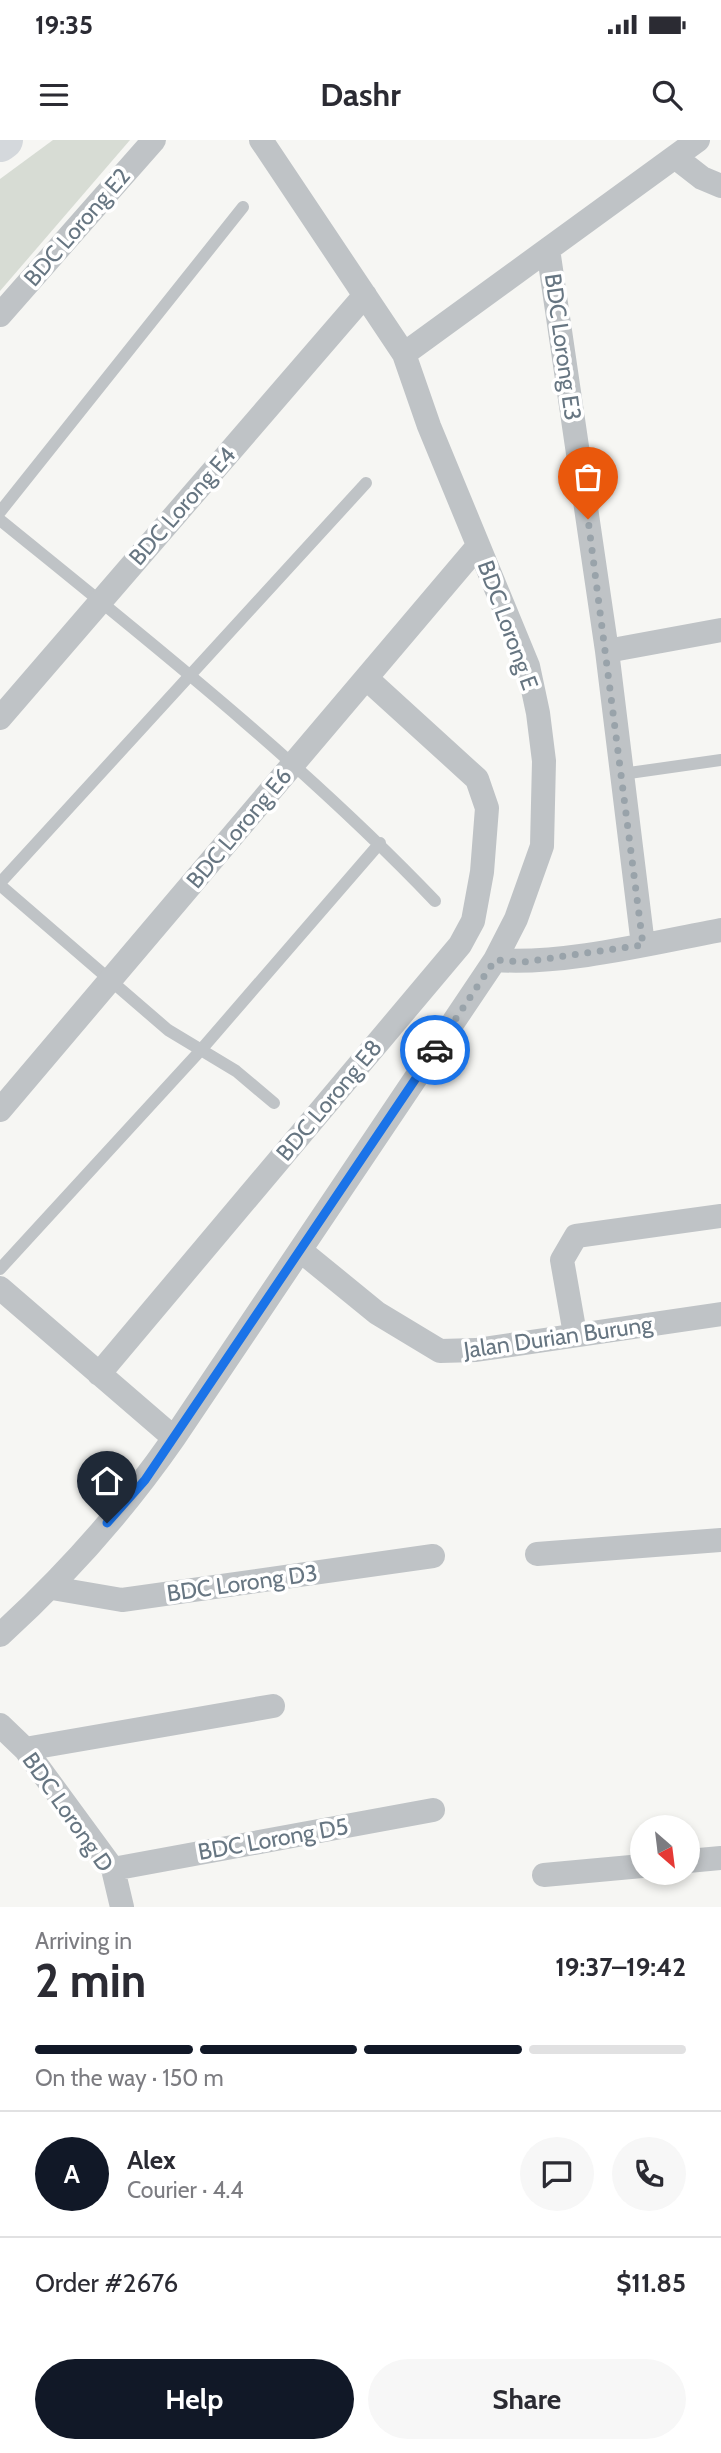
<!DOCTYPE html>
<meta charset="utf-8">
<style>
body{margin:0;font-family:Cabin,sans-serif;background:#f7f7f7;color:#2b2b33;height:100vh;display:flex;flex-direction:column;font-size:26px;white-space:nowrap}
*{box-sizing:border-box;margin:0}
p{font-size:23px;color:#7c7c81}
.icon{flex:none;width:38px;height:38px;fill:none;stroke:currentColor;stroke-width:2;stroke-linecap:round;stroke-linejoin:round}
.map{position:relative;height:1767px;overflow:hidden}
.panel{display:flex;flex-direction:column;background:#fff;flex:1}
.panel>*{flex:none}
.needle{width:46px;rotate:152deg}
.fabs{position:absolute;left:630px;top:1675px;display:grid;gap:14px}
.fabs a{display:grid;place-items:center;width:70px;height:70px;border-radius:50%;background:#fff;box-shadow:0 4px 10px #0003;font-size:35px}
.pin{position:absolute;display:grid;place-items:center;width:60px;height:60px;color:#fff;margin:-72px -30px;border-radius:50% 50% 50% 0;rotate:-45deg;box-shadow:0 0 7px #0007}
.pin .icon{rotate:45deg}
.courier{position:absolute;display:grid;place-items:center;width:70px;height:70px;margin:-35px;border:5px solid #1a73e8;border-radius:50%;background:#fff;color:#222;box-shadow:0 2px 9px #0007}
.summary em{font-style:normal;font-weight:800}
.summary div{display:flex;flex-direction:column-reverse}
.summary{display:flex;align-items:center;justify-content:space-between;height:119px;padding:0 35px}
h1{font-size:46px;font-weight:800;line-height:52px}
.bar{display:grid;grid-template-columns:repeat(4,1fr);gap:10px 7px;align-content:center;height:84px;padding:0 35px}
.bar i{height:9px;border-radius:5px;background:#e1e1e2}
.bar .current{background:#111827}
.bar p{grid-column:span 4}
.line{display:flex;align-items:center;gap:18px;padding:0 35px;border-top:2px solid #e1e1e2}
.line div{flex:1}
.round{display:grid;place-items:center;flex:none;width:74px;height:74px;border-radius:37px;background:#f7f7f7}
.primary-button{display:flex;gap:14px;margin-top:auto;padding:14px 35px}
.primary-button a{flex:1;height:80px;border-radius:42px;background:#111827;color:#fff;font-size:28px;font-weight:800;line-height:80px;text-align:center}
.primary-button a+a{background:#f7f7f7;color:#2b2b33}
.status{display:flex;justify-content:space-between;align-items:center;height:49px;padding:0 35px;background:#fff;direction:ltr}
.status svg{height:19px;fill:currentColor}
header{display:flex;justify-content:space-between;align-items:center;height:91px;padding:0 35px;background:#fff;font-size:32px;font-weight:800}
.map>svg:first-child{display:block}
</style>
<div class="status"><b>19:35</b><svg viewBox="0 0 49 12"><path d="M0 12V9h3v3zM5 12V6h3v6zM10 12V3h3v9zM15 12V0h3v12zM26 1h20v11H26zM47 4h2v5h-2z"/></svg></div>
<header><svg class="icon" aria-label="menu" viewBox="0 0 24 24"><path d="M4 6h16M4 12h16M4 18h16"/></svg>Dashr<svg class="icon" aria-label="search" viewBox="0 0 24 24"><circle cx="10" cy="10" r="6"/><path d="M15 15l6 6"/></svg></header>
<div class="map">
<svg width="721" height="1767" viewBox="0 0 721 1767">
<rect width="100%" height="100%" fill="#f6f6f3"/>
<path fill="#d7dcd4" d="M53 0H130L0 151V39Z"/>
<g fill="none" stroke-linecap="round" stroke-linejoin="round">
<path stroke="#bfc3c6" stroke-width="12" d="M0 372 243 67
M0 380C149 501 302 622 435 761
M622 634 721 620
M0 743 366 343
M0 745 168 890 236 931 274 963
M0 1129 200 911 380 703"/>
<path stroke="#bfc3c6" stroke-width="24" d="M675 17 702 38 721 46
M548 109 607 511 643 805
M0 175 154 0
M404 214 698 0
M607 511 721 490
M0 578 365 155
M495 820C564 825 652 803 721 790
M0 970 478 406
M301 1111 377 1173 440 1211 476 1210 721 1174
M0 1148 174 1298
M575 1194 562 1120 576 1096 721 1076
M99 1234 460 805 473 781 482 732 487 668 477 639 366 538
M537 1414 721 1400
M52 1448 122 1460 433 1416
M0 1495C65 1436 124 1370 174 1298L495 820 516 779 542 706 544 621 538 573 528 526 429 286 404 214 261 0
M0 1585 25 1609 113 1729 122 1767
M25 1609 273 1566
M688 1721 721 1718
M113 1729 433 1670
M544 1735 642 1726"/>
<path stroke="#d4d8dc" stroke-width="38" d="M0 3 4 0"/>
</g>
<g fill="none" stroke-linecap="round" stroke-linejoin="round">
<path stroke="#99a3aa" stroke-width="7" stroke-dasharray="0 12.6" d="M435 910 495 820 523 822 643 805 588 379"/>
<path stroke="#1a73e8" stroke-width="9" d="M107 1383 145 1340 435 910"/>
</g>
<g text-anchor="middle" dominant-baseline="central" stroke-width="7" stroke-linejoin="round" paint-order="stroke">
<g font-size="23" fill="#677682" stroke="#fff">
<text transform="translate(77 87) rotate(-49)">BDC Lorong E2</text>
<text transform="translate(563 207) rotate(82)">BDC Lorong E3</text>
<text transform="translate(182 366) rotate(-49)">BDC Lorong E4</text>
<text transform="translate(508 485) rotate(70)">BDC Lorong E</text>
<text transform="translate(239 688) rotate(-50)">BDC Lorong E6</text>
<text transform="translate(329 960) rotate(-50)">BDC Lorong E8</text>
<text transform="translate(558 1197) rotate(-8)">Jalan Durian Burung</text>
<text transform="translate(242 1443) rotate(-8)">BDC Lorong D3</text>
<text transform="translate(68 1672) rotate(55)">BDC Lorong D</text>
<text transform="translate(273 1699) rotate(-10)">BDC Lorong D5</text>
</g>
</g>
</svg>
<div class="fabs">
<a><svg class="needle" viewBox="-14 -14 28 28"><path d="M0-13l5 13h-10z" fill="#e53935"/><path d="M0 13l5-13h-10z" fill="#7c7c81"/></svg></a>
</div>
<div class="pin" style="left:588px;top:379px;background:#ea580c"><svg class="icon" aria-label="bag" viewBox="0 0 24 24"><path d="M5 8h14l-1 12H6zM9 8a3 3 0 0 1 6 0"/></svg></div>
<div class="pin" style="left:107px;top:1383px;background:#1f2937"><svg class="icon" aria-label="home" viewBox="0 0 24 24"><path d="M3 11l9-7 9 7M6 9v11h12V9"/></svg></div>
<div class="courier" style="left:435px;top:910px"><svg class="icon" aria-label="car" viewBox="0 0 24 24"><path d="M5 17H2v-5l4-1 3-4h7l3 4 3 1v5h-3M9 17h6M6 11h13"/><circle cx="7" cy="17" r="2"/><circle cx="17" cy="17" r="2"/></svg></div>
</div>
<section class="panel">
<div class="summary"><div><h1>2 min</h1><p>Arriving in</p></div><em>19:37–19:42</em></div>
<div class="bar"><i class="current"></i><i class="current"></i><i class="current"></i><i></i><p>On the way · 150 m</p></div>
<div class="line" style="height:126px"><b class="round" style="background:#111827;color:#fff">A</b><div><b>Alex</b><p>Courier · 4.4</p></div><a class="round"><svg class="icon" aria-label="chat" viewBox="0 0 24 24"><path d="M4 5h16v11H9l-5 4z"/></svg></a><a class="round"><svg class="icon" aria-label="phone" viewBox="0 0 24 24"><path d="M5 4h4l2 5-3 2q2 4 5 5l2-3 5 2v4C11 20 4 13 5 4z"/></svg></a></div>
<div class="line" style="height:91px"><div>Order #2676</div><b>$11.85</b></div>
<div class="primary-button"><a>Help</a><a>Share</a></div>
</section>
